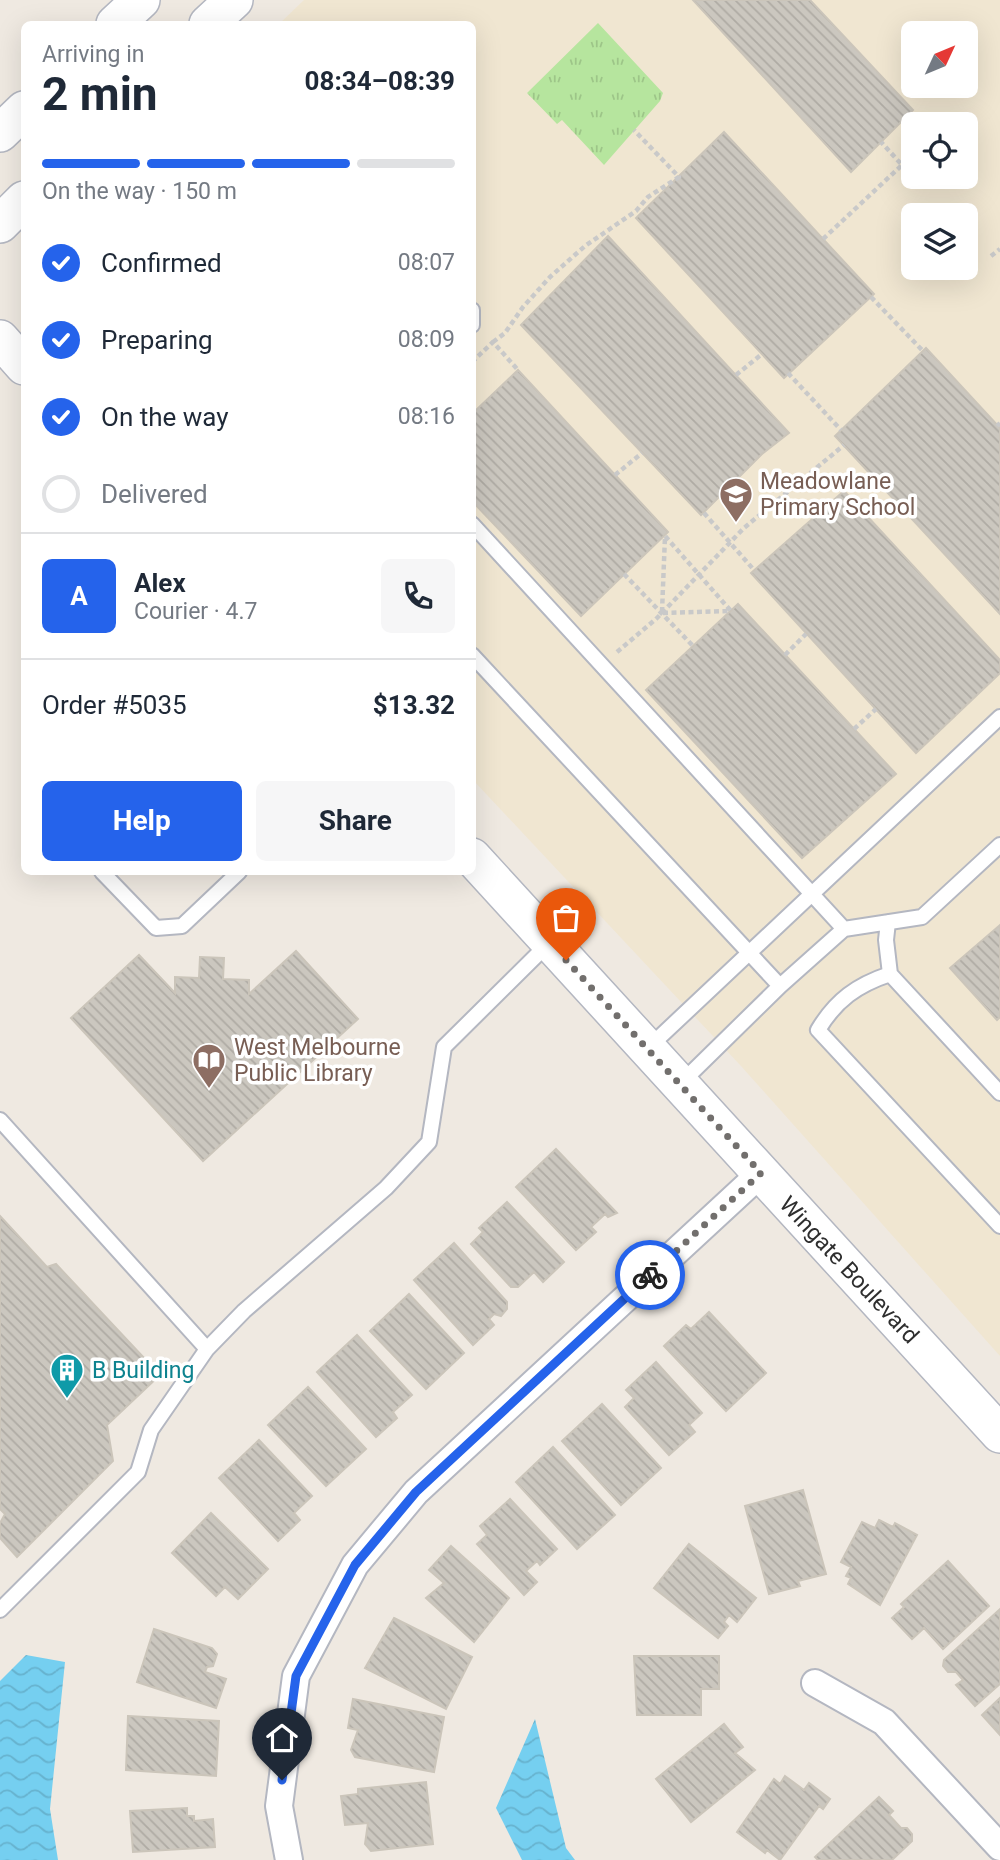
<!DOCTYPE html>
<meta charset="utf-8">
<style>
body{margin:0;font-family:Roboto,sans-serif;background:#f6f6f7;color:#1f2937;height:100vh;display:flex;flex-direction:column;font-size:26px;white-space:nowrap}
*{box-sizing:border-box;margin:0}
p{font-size:23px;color:#747a83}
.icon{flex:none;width:38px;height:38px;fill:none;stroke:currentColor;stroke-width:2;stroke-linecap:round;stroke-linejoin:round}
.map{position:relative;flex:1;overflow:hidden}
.sheet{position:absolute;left:21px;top:21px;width:455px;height:854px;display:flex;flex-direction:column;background:#fff;border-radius:10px;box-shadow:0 7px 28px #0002}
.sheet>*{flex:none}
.needle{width:46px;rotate:46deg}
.controls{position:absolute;left:901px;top:21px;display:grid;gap:14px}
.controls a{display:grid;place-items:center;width:77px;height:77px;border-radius:10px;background:#fff;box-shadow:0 7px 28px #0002;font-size:35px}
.pin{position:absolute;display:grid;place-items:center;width:60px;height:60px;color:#fff;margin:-72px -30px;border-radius:50% 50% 50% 0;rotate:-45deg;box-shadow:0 0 7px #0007}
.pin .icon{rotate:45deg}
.courier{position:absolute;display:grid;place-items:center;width:70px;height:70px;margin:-35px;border:5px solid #2563eb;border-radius:50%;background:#fff;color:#222;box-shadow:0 2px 9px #0007}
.overview em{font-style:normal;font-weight:700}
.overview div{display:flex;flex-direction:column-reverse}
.overview{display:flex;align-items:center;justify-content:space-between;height:119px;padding:0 21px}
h1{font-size:46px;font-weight:700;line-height:52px}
.bar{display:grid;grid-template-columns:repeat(4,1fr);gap:10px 7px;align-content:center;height:84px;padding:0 21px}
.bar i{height:9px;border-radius:5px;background:#e0e1e3}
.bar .selected{background:#2563eb}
.bar p{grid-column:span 4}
.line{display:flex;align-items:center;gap:18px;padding:0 21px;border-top:2px solid #e0e1e3}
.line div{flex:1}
.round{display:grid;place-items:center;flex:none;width:74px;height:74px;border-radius:10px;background:#f6f6f7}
ol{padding:0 21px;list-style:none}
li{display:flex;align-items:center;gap:21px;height:77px}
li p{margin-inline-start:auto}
li .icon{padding:7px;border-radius:50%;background:#2563eb;color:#fff;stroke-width:4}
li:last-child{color:#747a83}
li i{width:38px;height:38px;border:4px solid #e0e1e3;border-radius:50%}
.action{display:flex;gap:14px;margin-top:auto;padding:14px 21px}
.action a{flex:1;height:80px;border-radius:10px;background:#2563eb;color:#fff;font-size:28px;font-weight:700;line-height:80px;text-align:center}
.action a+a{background:#f6f6f7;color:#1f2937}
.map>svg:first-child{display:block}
</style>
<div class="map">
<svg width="1000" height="1860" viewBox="0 0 1000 1860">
<defs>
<pattern id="grass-tufts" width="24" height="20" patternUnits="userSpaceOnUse" patternTransform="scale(1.75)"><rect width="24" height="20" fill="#b6e59e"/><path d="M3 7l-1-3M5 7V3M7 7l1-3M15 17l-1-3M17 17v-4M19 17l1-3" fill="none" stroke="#9dc588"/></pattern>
<pattern id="water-waves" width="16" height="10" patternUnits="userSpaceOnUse" patternTransform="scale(1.75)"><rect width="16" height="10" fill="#75cff0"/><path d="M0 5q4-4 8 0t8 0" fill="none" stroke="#66b2ce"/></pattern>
<pattern id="building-back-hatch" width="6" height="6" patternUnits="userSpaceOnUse" patternTransform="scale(1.75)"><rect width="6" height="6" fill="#cbc7bf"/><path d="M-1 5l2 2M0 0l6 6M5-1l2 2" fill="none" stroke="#afaba4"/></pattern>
</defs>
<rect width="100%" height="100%" fill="#efe9e1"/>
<path fill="#f0e6d1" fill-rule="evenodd" d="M304 0H1000V1356L741 1066 473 780 472 24H279ZM914 33H966V86H914ZM914 124H966V177H914ZM914 215H966V268H914Z"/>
<path fill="url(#grass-tufts)" d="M598 23 663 93 660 101 604 165 562 120 557 124 527 93Z"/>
<path fill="url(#water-waves)" d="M26 1655 65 1662 50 1809 58 1860H0V1681Z
M535 1719 566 1848 575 1860H522L496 1808Z"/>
<path fill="url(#building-back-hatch)" stroke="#cbc5ba" stroke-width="2" d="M693 0H810L913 110 851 172Z
M724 132 874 294 784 378 636 218Z
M608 236 789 433 762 454 701 515 521 325Z
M926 348 1000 428V614L835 436Z
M518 370 668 532 581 616 472 501V414Z
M844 491 1000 660V673L916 753 751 573Z
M738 604 896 774 802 858 646 690Z
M1000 925V1017L997 1020 950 968Z
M296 951 358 1019 203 1161 71 1018 139 955 175 993V977L199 978 200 957 224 958 223 979 249 980V994Z
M556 1149 617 1213 608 1217 605 1214 591 1227 596 1232 576 1250 516 1187Z
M507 1202 564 1262 543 1282 534 1272 518 1287H511L471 1244 483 1232 479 1228Z
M0 1216 47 1267 56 1264 160 1375 107 1425 113 1461 17 1557 0 1538V1523L5 1514 0 1509Z
M454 1243 507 1302V1309L501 1316 494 1314 489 1319 494 1325 473 1345 414 1280Z
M409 1294 464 1353 426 1389 370 1331Z
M709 1312 766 1373 726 1411 664 1346 686 1325 691 1329Z
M357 1335 412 1395 393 1412 397 1418 376 1437 317 1372Z
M656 1362 702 1413 689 1425 695 1432 669 1455 625 1407 634 1398 626 1390Z
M308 1387 366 1449 326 1486 268 1425Z
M602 1404 661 1468 621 1505 562 1441Z
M259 1440 312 1496 294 1513 300 1520 278 1541 219 1478Z
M553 1447 615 1515 577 1549 516 1482Z
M803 1490 826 1574 798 1581 800 1586 769 1594 745 1506Z
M510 1499 557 1549 540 1565 537 1561 526 1571 537 1582 524 1595 477 1544 487 1535 480 1526Z
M211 1513 268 1569 238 1599 225 1587 216 1596 172 1553Z
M879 1520 893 1527 895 1523 917 1535 880 1605 848 1584 851 1578 846 1576 851 1567 841 1562 862 1522 875 1528Z
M689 1544 756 1598 737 1622 729 1615 724 1622 728 1626 718 1638 654 1588Z
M451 1546 509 1598 474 1642 426 1598 444 1583 429 1570Z
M948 1561 989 1606 943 1649 924 1628 912 1639 892 1618 904 1607 901 1604Z
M1000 1609V1684L975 1706 956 1685 963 1680 956 1672H948L943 1666 944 1660Z
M394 1618 472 1657 446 1709 365 1668Z
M154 1629 212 1648 217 1654 213 1666 207 1667 205 1672 226 1679 216 1708 137 1682Z
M634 1656H719V1689H701V1715H637Z
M1000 1698V1735L982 1715Z
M353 1699 444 1717 434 1772 355 1757 351 1750 358 1730 348 1728Z
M128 1716 219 1721 216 1776 126 1770Z
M724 1724 743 1747 735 1753 755 1770 691 1822 656 1779Z
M785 1776 804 1790 809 1783 830 1799 823 1809 819 1806 780 1860 767 1850 765 1853 737 1832 774 1779 780 1784Z
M426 1782 433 1844 371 1851 365 1844 368 1823 345 1825 341 1796 358 1794V1789Z
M879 1797 893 1811 889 1815 901 1828H907L912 1834V1841L892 1860H818L815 1857Z
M187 1808V1816H194V1821L213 1819 215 1847 133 1852 130 1811Z"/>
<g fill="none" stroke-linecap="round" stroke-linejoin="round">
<defs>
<path id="lane" d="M472 310V325
M472 524 844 929
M472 655 780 986
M102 872 156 928 182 926 239 872
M888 922 886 940 890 974 1000 1093
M890 974C857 985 836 1000 818 1030L1000 1226
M647 1049 1000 717
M680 1084 780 986 844 929 922 917 1000 845
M0 1120 207 1349
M0 1610 138 1472 151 1430 207 1349 244 1311 386 1188 429 1142 444 1047 549 943"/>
<path id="street" d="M815 1683 884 1722 1000 1847
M289 1860 279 1806 296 1676 355 1565 416 1492 761 1173"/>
<path id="secondary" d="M115 24 141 0
M208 24 234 0
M0 133 24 110
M0 224 24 200
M0 339 24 366
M472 857 1000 1434"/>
</defs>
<use href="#lane" stroke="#b4b7c1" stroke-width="18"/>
<use href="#street" stroke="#b4b7c1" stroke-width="30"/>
<use href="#secondary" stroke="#b4b7c1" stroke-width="40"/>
<path stroke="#c9c9c9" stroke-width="4.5" stroke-dasharray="5 3.5" stroke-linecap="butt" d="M823 239 902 165 881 142
M991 256 1000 249
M871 297 923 351
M493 342 505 333 523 307 550 277 585 246 636 211 648 197 679 177 634 130
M472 362 493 342 518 370
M788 373 841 430
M736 375 762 354
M997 426 1000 423
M615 475 642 453
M704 513 754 570
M624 574 693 646
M662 612 665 536 731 611
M663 613 731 611
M617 652 656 619 744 528 844 445
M785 655 806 634
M854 729 876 709"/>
<use href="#lane" stroke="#fff" stroke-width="14"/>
<use href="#street" stroke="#fff" stroke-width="26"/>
<use href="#secondary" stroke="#fff" stroke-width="37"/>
</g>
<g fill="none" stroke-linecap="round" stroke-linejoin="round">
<path stroke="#726f6d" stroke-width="7" stroke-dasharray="0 12.6" d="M566 960 761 1173 650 1275"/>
<path stroke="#2563eb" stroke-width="9" d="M282 1780 296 1676 355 1565 416 1492 650 1275"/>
</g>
<defs>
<symbol id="school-pin" viewBox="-11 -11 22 30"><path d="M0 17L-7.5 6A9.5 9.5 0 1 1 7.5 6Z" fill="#8d6e63" stroke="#fff"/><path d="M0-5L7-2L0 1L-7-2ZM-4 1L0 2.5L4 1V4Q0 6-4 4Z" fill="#fff"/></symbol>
<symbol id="library-pin" viewBox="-11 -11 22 30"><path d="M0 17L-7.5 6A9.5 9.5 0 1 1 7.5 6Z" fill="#8d6e63" stroke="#fff"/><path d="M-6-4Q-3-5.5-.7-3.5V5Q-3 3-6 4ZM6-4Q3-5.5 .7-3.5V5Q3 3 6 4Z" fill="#fff"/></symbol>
<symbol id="building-pin" viewBox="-11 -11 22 30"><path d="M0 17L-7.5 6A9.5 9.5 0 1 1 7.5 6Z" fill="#0f9aa8" stroke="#fff"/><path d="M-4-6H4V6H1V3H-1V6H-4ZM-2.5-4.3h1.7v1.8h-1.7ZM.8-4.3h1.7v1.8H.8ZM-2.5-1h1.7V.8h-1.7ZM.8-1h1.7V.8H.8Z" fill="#fff"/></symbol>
</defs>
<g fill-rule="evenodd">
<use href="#school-pin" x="717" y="475" width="38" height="52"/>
<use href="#library-pin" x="190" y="1041" width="38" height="52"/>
<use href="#building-pin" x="48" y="1351" width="38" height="52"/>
</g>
<g text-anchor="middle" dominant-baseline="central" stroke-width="7" stroke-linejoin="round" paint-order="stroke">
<g font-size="23" fill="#785e54" stroke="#fff" text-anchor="start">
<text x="760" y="481">Meadowlane<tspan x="760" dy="26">Primary School</tspan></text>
<text x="234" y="1047">West Melbourne<tspan x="234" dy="26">Public Library</tspan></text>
</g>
<g font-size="23" fill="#2e2e2e" stroke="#fff">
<text transform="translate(849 1270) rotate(47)">Wingate Boulevard</text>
</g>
<g font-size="23" fill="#0d838f" stroke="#fff" text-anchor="start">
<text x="92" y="1370">B Building</text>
</g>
</g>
</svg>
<div class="controls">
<a><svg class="needle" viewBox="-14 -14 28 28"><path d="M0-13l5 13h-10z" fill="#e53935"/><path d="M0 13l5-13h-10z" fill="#747a83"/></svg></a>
<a><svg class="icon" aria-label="locate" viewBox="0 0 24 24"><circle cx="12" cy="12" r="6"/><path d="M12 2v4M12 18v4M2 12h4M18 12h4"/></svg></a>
<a><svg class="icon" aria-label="layers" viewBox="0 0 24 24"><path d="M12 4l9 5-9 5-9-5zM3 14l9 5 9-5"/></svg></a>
</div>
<div class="pin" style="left:566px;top:960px;background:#ea580c"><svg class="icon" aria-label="bag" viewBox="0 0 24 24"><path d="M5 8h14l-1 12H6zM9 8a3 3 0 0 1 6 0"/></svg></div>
<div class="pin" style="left:282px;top:1780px;background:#1f2937"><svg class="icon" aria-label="home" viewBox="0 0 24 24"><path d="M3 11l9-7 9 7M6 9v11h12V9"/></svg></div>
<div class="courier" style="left:650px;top:1275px"><svg class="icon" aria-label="bike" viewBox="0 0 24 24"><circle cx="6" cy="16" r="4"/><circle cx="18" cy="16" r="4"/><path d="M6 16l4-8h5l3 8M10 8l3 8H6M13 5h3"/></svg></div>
<section class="sheet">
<div class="overview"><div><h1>2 min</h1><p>Arriving in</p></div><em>08:34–08:39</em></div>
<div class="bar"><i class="selected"></i><i class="selected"></i><i class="selected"></i><i></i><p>On the way · 150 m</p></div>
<ol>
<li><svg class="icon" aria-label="check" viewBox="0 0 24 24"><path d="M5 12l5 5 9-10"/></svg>Confirmed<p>08:07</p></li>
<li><svg class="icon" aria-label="check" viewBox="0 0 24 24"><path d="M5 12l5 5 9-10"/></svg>Preparing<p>08:09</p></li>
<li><svg class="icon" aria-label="check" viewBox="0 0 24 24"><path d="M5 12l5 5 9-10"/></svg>On the way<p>08:16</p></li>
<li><i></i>Delivered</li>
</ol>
<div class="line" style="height:126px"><b class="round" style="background:#2563eb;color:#fff">A</b><div><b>Alex</b><p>Courier · 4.7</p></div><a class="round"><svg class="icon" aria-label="phone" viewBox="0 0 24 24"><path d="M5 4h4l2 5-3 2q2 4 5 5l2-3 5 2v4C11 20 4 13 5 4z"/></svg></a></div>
<div class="line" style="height:91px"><div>Order #5035</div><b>$13.32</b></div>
<div class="action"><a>Help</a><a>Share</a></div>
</section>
</div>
